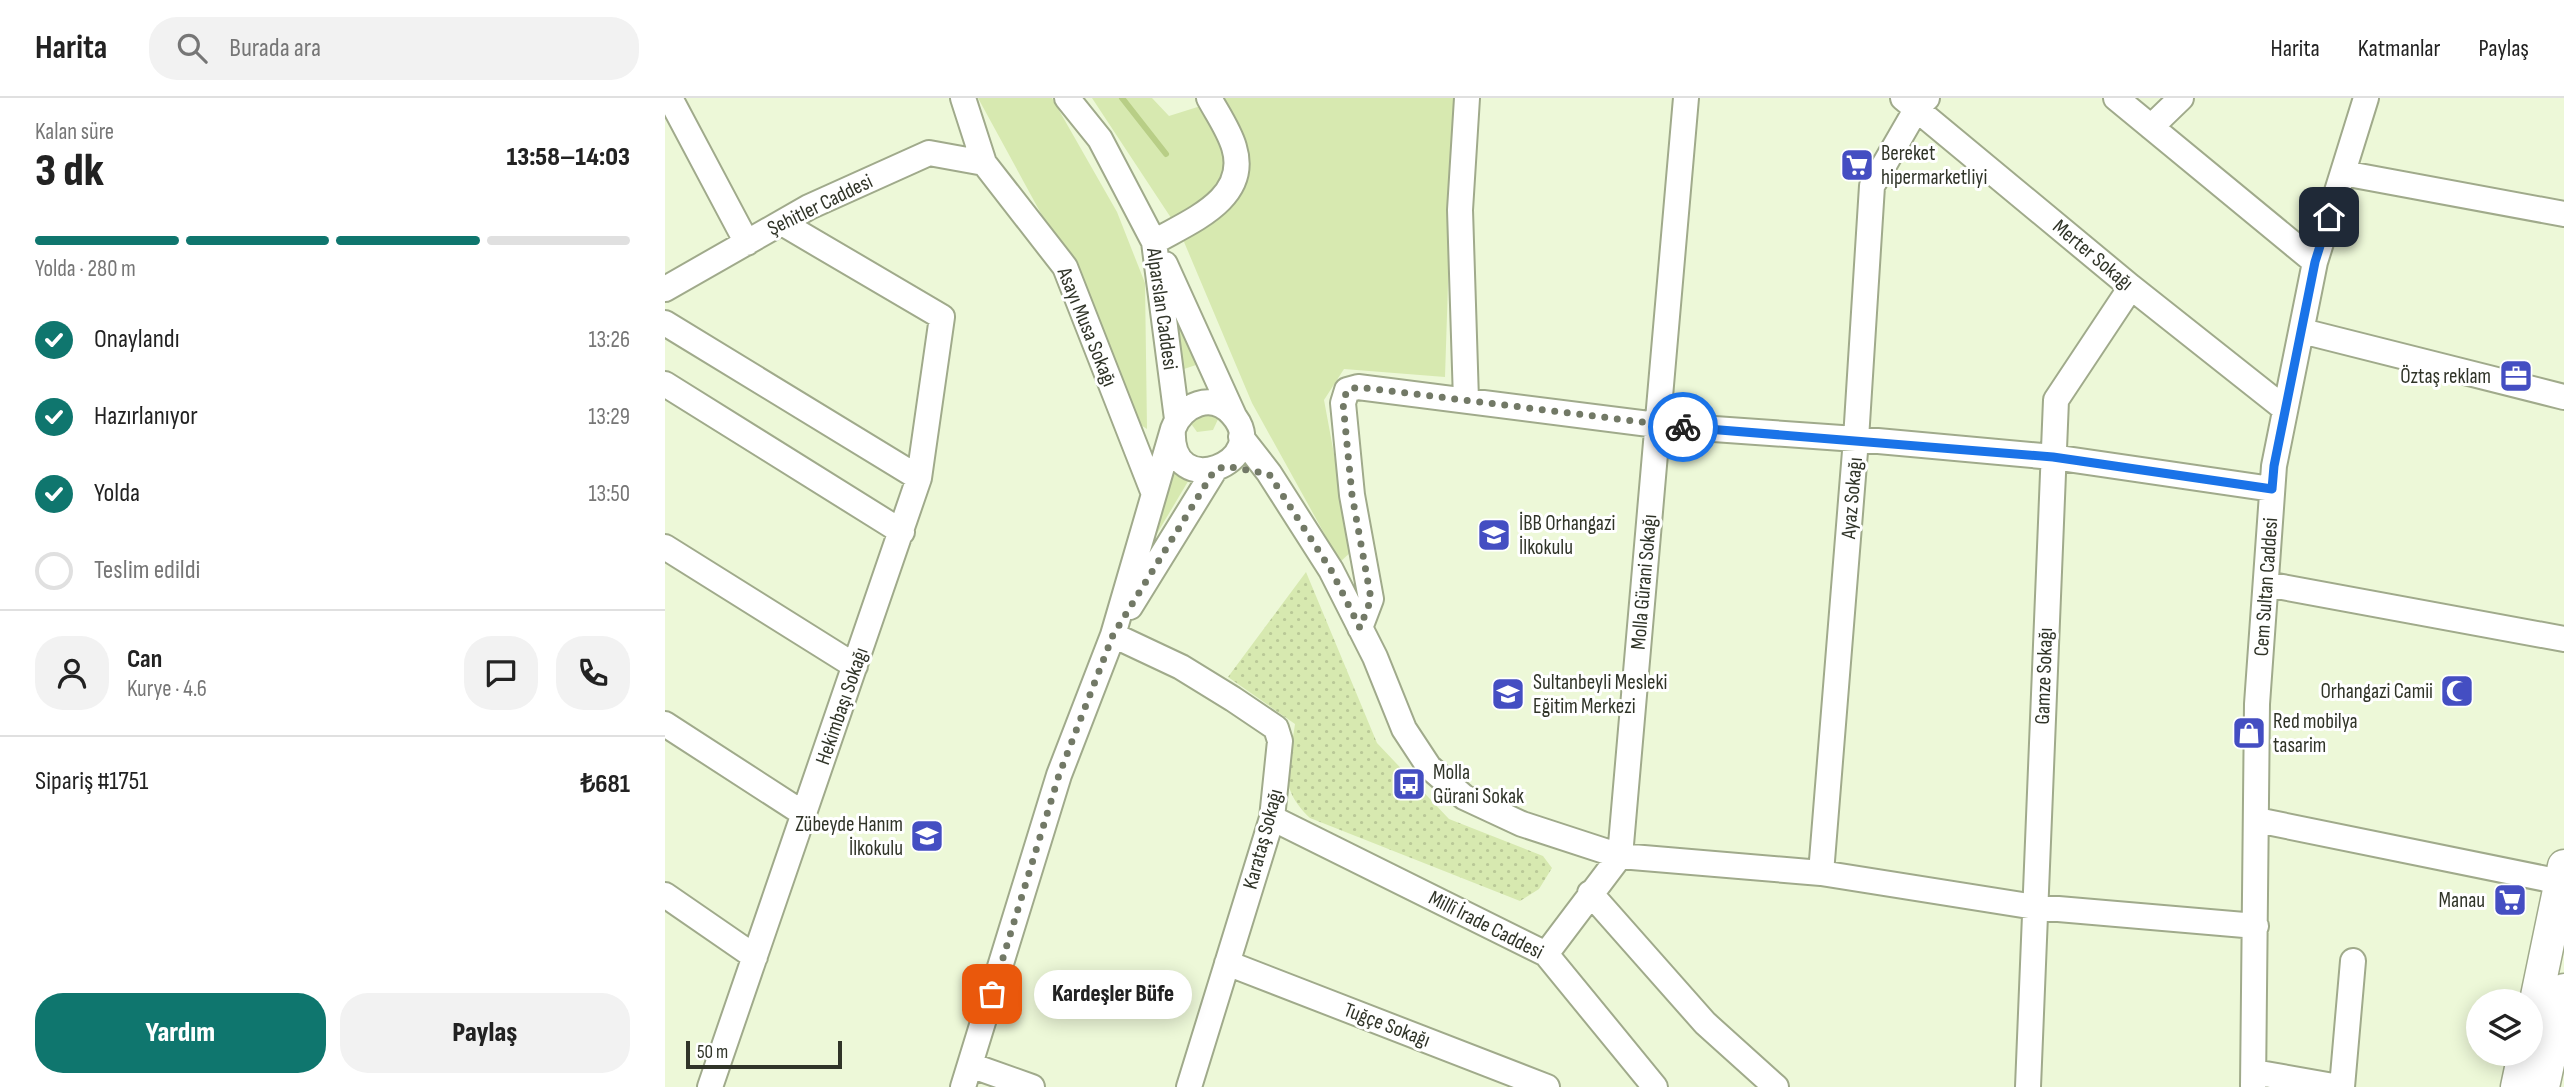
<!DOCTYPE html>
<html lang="tr">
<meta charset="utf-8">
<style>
body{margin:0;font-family:"Sofia Sans Condensed",sans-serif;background:#f2f2f2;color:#222;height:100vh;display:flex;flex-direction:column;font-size:26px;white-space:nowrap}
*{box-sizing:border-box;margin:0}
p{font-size:23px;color:#767676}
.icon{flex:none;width:38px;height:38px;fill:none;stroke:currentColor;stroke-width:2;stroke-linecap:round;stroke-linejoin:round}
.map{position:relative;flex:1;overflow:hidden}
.side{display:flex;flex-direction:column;background:#fff;width:665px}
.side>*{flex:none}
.fabs{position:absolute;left:1801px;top:891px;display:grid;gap:14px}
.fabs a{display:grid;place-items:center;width:77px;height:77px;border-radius:50%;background:#fff;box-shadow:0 4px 18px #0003;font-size:35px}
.scale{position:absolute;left:21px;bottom:18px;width:156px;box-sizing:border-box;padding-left:7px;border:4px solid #303428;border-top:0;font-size:19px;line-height:24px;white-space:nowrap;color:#303428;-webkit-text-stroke:5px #fff;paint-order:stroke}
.pin{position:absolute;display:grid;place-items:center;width:60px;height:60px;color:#fff;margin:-30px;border-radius:14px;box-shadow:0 4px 10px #0006}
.courier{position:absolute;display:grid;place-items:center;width:70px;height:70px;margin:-35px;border:5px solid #1a73e8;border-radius:50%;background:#fff;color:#222;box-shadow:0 2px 9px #0007}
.bubble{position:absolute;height:49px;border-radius:24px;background:#fff;box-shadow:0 4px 18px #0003;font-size:23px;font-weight:800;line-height:49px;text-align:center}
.head em{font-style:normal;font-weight:800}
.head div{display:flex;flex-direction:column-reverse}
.head{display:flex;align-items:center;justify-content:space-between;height:119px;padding:0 35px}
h1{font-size:46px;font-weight:800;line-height:52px}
.bar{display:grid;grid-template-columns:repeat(4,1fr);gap:10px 7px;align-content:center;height:84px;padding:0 35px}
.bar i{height:9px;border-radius:5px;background:#e0e0e0}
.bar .active{background:#0f766e}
.bar p{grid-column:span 4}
.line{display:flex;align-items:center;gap:18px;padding:0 35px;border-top:2px solid #e0e0e0}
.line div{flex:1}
.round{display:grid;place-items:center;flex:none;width:74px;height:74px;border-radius:28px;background:#f2f2f2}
ol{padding:0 35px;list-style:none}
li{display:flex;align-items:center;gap:21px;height:77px}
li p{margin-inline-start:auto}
li .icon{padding:7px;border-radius:50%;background:#0f766e;color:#fff;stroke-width:4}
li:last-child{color:#767676}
li i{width:38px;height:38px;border:4px solid #e0e0e0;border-radius:50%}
.cta{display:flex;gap:14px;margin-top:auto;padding:14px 35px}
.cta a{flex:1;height:80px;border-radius:28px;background:#0f766e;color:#fff;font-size:28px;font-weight:800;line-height:80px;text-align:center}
.cta a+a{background:#f2f2f2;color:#222}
header{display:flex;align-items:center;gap:42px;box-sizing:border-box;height:98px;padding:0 35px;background:#fff;border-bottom:2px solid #e0e0e0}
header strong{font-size:33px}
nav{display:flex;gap:38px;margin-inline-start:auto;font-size:24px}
.search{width:490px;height:63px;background:#f2f2f2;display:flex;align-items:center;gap:18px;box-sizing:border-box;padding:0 24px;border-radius:28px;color:#767676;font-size:26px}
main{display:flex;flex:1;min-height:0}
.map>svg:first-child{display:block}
</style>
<header>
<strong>Harita</strong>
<div class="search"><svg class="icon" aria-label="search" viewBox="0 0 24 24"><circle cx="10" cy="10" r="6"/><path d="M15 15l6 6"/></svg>Burada ara</div>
<nav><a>Harita</a><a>Katmanlar</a><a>Paylaş</a></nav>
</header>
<main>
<section class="side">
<div class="head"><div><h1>3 dk</h1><p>Kalan süre</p></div><em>13:58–14:03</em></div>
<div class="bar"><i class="active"></i><i class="active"></i><i class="active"></i><i></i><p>Yolda · 280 m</p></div>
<ol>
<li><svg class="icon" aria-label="check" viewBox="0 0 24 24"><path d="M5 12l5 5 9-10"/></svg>Onaylandı<p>13:26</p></li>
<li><svg class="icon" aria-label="check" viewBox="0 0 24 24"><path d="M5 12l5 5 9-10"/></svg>Hazırlanıyor<p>13:29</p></li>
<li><svg class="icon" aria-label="check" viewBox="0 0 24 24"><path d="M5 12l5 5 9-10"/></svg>Yolda<p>13:50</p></li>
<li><i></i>Teslim edildi</li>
</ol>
<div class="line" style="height:126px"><a class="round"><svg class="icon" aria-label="person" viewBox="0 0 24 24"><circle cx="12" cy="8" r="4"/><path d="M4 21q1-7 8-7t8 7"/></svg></a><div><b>Can</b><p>Kurye · 4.6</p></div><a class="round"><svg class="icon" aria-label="chat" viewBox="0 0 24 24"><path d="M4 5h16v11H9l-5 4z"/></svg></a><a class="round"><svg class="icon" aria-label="phone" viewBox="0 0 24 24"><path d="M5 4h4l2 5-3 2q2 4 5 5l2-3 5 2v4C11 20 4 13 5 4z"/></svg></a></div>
<div class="line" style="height:91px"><div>Sipariş #1751</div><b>₺681</b></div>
<div class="cta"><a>Yardım</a><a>Paylaş</a></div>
</section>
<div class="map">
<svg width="1899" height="989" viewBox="0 0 1899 989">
<defs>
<pattern id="park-dots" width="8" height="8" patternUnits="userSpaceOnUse" patternTransform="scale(1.75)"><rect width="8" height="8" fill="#d7e9b0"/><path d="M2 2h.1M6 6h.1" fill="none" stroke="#b9c897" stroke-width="1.8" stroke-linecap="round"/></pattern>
</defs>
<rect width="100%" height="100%" fill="#edf8d8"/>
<path fill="#d7e9b0" d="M313 0H387L452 114 480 185 482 331 468 322 409 176Z
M427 0H487L504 18 561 0H789L780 279 679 271 659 302 687 453 675 464 587 305 514 132Z
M500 170 543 263 510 274Z
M524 312 555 317 548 332 532 334 522 320Z
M498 359 528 375 456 496Z"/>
<path fill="url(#park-dots)" d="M641 474 712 645 784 721 878 758 887 770 874 791 855 803 645 720C611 687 624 669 630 626L563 579Z"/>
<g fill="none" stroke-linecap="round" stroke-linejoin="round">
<path stroke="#b8ce86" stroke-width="6" d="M457 0 501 56"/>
<defs>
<path id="minor" d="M5 0 82 145
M298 0 319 65 400 169 489 396
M402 0 435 41 489 144 512 321
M1238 0 1466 189 1620 311
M1451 0 1650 164
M1486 29 1516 0
M1678 75 1899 116
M489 144C525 123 585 101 569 49 564 32 552 15 544 0
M500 166 569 318
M0 191 144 109 264 55 319 65
M0 225 254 380
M1637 233 1899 299
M0 286 237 434
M801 302 795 112 802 0
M576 339 604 375 666 472 710 559 739 631 764 669 799 699 857 726 955 758 1156 775 1370 809 1591 828
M0 449 190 568
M1601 486 1899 541
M465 509 549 373
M695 530 706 501 687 397 678 305 682 292 693 289 992 327 1191 341 1388 359 1607 391
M448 537 516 569 568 601 611 630 615 643 607 720 524 989
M0 626 139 716
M607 720 881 856 990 989
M1592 722 1896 784
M955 758 1021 0
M1156 775 1191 341 1207 88 1252 10 1262 0
M925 795 1040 925 1111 989
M0 797 90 859
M881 856 955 758
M562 865 882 989
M305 967 367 989
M1589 974 1674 989
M45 989 254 380 277 219 117 125
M298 989 394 677 448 537 508 331C517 307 547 293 567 316 610 363 503 407 508 331
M1363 989 1391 302 1466 189
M1588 989 1592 606 1609 368 1650 164 1701 0
M1677 989 1688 863"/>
<path id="major" d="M1866 927 1899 768
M1852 989 1859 956
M1878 989 1899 892"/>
</defs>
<use href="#minor" stroke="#a0aa8b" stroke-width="28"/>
<use href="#major" stroke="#a0aa8b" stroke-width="35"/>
<use href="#minor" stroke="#fff" stroke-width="24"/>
<use href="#major" stroke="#fff" stroke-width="32"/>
</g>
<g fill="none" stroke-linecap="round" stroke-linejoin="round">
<path stroke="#727966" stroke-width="7" stroke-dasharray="0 12.6" d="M327 896 394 677 448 537 549 373 560 368 604 376 666 472 695 530 706 501 687 397 678 305 682 292 693 289 1018 329"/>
<path stroke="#1a73e8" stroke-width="9" d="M1018 329 1388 359 1607 391 1609 368 1650 164 1664 119"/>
</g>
<defs>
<symbol id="supermarket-square" viewBox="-11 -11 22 22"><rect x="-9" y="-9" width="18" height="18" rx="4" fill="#444ec2" stroke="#fff"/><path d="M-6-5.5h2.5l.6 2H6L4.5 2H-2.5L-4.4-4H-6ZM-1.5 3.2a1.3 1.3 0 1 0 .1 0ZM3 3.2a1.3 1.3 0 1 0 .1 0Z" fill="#fff"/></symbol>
<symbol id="office-square" viewBox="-11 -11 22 22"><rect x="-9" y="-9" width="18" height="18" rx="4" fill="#444ec2" stroke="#fff"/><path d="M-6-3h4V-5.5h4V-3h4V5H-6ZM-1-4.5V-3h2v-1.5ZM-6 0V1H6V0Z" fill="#fff"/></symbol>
<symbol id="school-square" viewBox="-11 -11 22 22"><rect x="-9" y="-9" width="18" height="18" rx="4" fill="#444ec2" stroke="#fff"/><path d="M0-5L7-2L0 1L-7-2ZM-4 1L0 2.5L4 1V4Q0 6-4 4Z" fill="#fff"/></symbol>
<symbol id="mosque-square" viewBox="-11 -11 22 22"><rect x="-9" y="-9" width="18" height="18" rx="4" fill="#444ec2" stroke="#fff"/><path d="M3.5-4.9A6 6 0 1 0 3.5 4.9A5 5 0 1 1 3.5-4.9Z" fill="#fff"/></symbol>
<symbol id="shop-square" viewBox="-11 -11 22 22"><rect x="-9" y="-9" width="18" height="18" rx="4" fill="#444ec2" stroke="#fff"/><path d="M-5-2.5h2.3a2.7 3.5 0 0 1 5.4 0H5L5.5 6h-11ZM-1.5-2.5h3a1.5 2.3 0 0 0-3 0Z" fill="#fff"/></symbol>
<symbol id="bus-square" viewBox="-11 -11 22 22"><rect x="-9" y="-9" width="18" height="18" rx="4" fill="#444ec2" stroke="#fff"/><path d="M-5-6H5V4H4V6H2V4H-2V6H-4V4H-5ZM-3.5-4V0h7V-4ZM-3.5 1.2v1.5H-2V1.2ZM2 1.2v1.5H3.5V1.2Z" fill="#fff"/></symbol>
</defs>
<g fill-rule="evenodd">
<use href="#supermarket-square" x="1173" y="48" width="38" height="38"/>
<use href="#office-square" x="1832" y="259" width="38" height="38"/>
<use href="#school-square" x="810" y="418" width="38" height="38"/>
<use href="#mosque-square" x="1773" y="574" width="38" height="38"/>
<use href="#school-square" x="824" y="577" width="38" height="38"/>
<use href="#shop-square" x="1565" y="616" width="38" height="38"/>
<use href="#bus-square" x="725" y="667" width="38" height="38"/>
<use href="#school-square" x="243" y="719" width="38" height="38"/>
<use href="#supermarket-square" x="1826" y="783" width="38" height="38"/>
</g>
<g text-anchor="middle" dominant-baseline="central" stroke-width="6" stroke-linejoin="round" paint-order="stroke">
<g font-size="21" fill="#303428" stroke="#fff" text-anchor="start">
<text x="1216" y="55">Bereket<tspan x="1216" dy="24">hipermarketliyi</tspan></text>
<text x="1826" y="278" text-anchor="end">Öztaş reklam</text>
<text x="854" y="425">İBB Orhangazi<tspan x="854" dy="24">İlkokulu</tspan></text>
<text x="868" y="584">Sultanbeyli Mesleki<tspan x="868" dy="24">Eğitim Merkezi</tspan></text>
<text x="1768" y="593" text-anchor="end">Orhangazi Camii</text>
<text x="1608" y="623">Red mobilya<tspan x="1608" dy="24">tasarim</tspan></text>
<text x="768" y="674">Molla<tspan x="768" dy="24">Gürani Sokak</tspan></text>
<text x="238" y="726" text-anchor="end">Zübeyde Hanım<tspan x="238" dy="24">İlkokulu</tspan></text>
<text x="1820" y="802" text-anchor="end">Manau</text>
</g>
<g font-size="21" fill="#303428" stroke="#fff">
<text transform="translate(155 107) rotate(-26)">Şehitler Caddesi</text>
<text transform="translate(1428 157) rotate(40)">Merter Sokağı</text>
<text transform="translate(497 211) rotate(82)">Alparslan Caddesi</text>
<text transform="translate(422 229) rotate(68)">Asayı Musa Sokağı</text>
<text transform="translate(1187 400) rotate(-85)">Ayaz Sokağı</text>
<text transform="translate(979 484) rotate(-85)">Molla Gürani Sokağı</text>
<text transform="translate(1601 489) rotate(-86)">Cem Sultan Caddesi</text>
<text transform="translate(1379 578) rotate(-88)">Gamze Sokağı</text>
<text transform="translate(177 608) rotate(-71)">Hekimbaşı Sokağı</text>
<text transform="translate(598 741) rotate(-75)">Karataş Sokağı</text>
<text transform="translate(821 827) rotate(27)">Millî İrade Caddesi</text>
<text transform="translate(722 927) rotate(21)">Tuğçe Sokağı</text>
</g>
</g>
</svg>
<div class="fabs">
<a><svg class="icon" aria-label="layers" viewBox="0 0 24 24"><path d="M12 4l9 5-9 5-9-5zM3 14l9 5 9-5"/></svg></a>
</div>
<div class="scale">50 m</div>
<div class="pin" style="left:327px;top:896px;background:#ea580c"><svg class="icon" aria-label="bag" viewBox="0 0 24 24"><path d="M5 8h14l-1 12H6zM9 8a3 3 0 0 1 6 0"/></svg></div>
<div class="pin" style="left:1664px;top:119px;background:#1f2937"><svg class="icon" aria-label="home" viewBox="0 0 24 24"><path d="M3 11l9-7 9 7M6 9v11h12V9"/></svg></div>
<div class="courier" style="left:1018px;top:329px"><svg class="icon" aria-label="bike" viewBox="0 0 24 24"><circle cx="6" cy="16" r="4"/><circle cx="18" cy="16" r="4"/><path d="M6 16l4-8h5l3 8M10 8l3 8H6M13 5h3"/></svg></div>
<div class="bubble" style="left:369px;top:872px;width:158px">Kardeşler Büfe</div>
</div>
</main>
